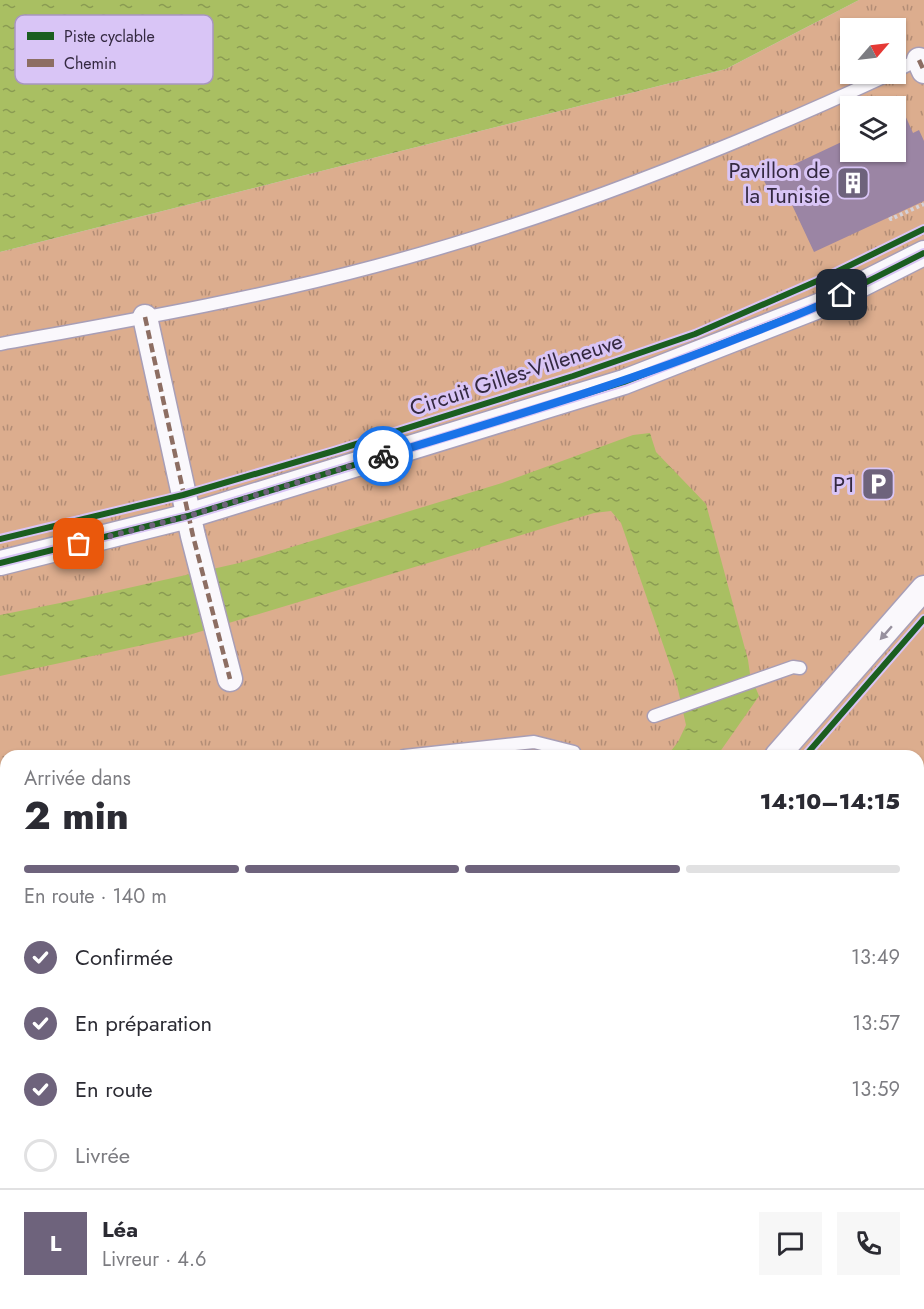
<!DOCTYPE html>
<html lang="fr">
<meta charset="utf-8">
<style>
body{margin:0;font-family:Jost,sans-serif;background:#f7f7f7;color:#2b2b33;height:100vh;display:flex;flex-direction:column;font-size:22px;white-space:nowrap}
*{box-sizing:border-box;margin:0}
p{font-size:20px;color:#7c7c81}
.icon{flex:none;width:33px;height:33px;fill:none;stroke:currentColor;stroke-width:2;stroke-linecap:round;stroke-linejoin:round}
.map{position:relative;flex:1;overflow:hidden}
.sheet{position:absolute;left:0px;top:750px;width:924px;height:560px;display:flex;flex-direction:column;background:#fff;border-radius:18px 18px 0 0;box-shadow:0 2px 4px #0004}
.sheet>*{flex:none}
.needle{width:39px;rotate:62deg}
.buttons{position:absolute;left:840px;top:18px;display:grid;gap:12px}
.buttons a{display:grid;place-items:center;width:66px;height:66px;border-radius:0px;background:#fff;box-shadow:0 2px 4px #0004;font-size:30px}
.pin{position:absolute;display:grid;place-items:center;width:51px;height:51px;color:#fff;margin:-26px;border-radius:12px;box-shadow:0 3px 9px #0006}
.courier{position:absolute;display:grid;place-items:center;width:60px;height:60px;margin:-30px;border:4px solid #1a73e8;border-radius:50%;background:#fff;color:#222;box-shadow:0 2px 8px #0007}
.headline em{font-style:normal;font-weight:800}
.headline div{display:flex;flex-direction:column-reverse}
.headline{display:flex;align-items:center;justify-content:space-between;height:102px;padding:0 24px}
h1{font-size:39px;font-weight:800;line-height:45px}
.bar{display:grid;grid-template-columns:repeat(4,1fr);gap:9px 6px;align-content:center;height:72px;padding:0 24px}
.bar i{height:8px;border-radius:4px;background:#e1e1e2}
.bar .selected{background:#6e637c}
.bar p{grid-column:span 4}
.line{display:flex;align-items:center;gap:15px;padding:0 24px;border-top:2px solid #e1e1e2}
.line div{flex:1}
.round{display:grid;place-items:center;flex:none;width:63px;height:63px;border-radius:0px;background:#f7f7f7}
ol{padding:0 24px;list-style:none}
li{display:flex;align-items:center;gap:18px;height:66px}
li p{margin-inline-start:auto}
li .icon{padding:6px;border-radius:50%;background:#6e637c;color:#fff;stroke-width:4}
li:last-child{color:#7c7c81}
li i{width:33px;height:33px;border:3px solid #e1e1e2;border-radius:50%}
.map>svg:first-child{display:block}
</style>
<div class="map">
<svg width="924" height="1309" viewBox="0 0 924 1309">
<defs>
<pattern id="park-tufts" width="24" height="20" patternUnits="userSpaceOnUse" patternTransform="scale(1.5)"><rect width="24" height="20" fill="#dcad8e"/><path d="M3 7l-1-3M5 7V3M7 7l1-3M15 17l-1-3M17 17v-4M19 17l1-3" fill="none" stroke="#b38d76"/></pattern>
<pattern id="water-ripples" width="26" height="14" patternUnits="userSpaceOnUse" patternTransform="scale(1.5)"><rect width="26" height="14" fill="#a9bf62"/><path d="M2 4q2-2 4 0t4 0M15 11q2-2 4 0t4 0" fill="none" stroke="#8a9b52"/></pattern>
</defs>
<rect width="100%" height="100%" fill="#dbd0eb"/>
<path fill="url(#park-tufts)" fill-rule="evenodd" d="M859 0H924V1309H0V252L726 69ZM850 28H896V74H850ZM850 106H896V152H850ZM6 756H918V1304H6Z"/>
<path fill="url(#water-ripples)" d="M0 0H859L726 69 0 252Z
M650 433 656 452 706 504 748 660 750 674 759 696 717 756H667L678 742 686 725 677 685 621 523 611 511 594 513 189 635 0 676V615L75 600 239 563 502 483 633 435Z
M924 829V1309H348L355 1304H918V838L924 833 922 831Z
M6 1050V1117L0 1118V1052Z"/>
<path fill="#9b85a4" d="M896 95 913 133 919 130 924 141V201L814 252 786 192 773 198 763 179 850 138V152H896Z"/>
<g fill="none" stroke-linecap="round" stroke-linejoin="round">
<defs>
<path id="lane" d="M896 71 921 58
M0 344C126 321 253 299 376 266 553 219 724 151 890 74
M654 716 793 667 800 668
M404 756 534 742 574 752
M918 810 924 804
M0 1260 6 1254
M319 1309 326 1304"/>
<path id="street" d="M919 60 924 71
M145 317 193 536 230 679
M0 563 188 516 624 382 821 305 924 253
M777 756 924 588
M225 1309 231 1304"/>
</defs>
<use href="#lane" stroke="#a89eb6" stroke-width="15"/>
<use href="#street" stroke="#a89eb6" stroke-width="27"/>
<path stroke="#d4d1d9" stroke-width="4" stroke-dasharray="3 3" stroke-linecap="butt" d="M890 217 891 219 924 204
M0 1306 2 1309"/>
<use href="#lane" stroke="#faf8fc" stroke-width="12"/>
<use href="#street" stroke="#faf8fc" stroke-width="24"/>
<path stroke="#8d6e63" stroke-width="4.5" stroke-dasharray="9 4.5" stroke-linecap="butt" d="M919 60 924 71
M145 317 193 536 230 679
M286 1304 289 1309"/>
<defs>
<path id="cycleway" d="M0 539 183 495 334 451 573 376 695 334 824 278 924 229
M0 563 188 516 624 382 821 305 924 253
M805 756 924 619"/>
</defs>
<use href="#cycleway" stroke="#d9c5f6" stroke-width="10"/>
<use href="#cycleway" stroke="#1b5e20" stroke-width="6"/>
</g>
<defs><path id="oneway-solid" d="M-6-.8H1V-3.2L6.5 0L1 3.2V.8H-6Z" transform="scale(1.5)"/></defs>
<use fill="#97909e" href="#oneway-solid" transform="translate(886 633) rotate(131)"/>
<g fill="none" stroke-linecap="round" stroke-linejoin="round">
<path stroke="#6e637c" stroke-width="6" stroke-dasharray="0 10.8" d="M79 544 188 516 383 456"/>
<path stroke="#1a73e8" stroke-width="8" d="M383 456C503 419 624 384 741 337 775 324 809 311 842 295"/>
</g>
<defs>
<symbol id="building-square" viewBox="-11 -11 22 22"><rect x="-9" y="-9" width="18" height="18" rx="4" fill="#6e637c" stroke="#d9c5f6"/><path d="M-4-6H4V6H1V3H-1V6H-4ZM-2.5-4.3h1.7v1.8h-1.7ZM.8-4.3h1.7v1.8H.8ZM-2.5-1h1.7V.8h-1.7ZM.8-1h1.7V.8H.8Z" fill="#fff"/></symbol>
<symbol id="parking-square" viewBox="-11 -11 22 22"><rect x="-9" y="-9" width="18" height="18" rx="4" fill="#6e637c" stroke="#d9c5f6"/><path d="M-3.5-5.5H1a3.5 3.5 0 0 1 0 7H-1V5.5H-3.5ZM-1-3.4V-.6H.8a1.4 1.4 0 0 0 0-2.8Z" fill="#fff"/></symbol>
</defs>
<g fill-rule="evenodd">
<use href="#building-square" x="834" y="164" width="38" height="38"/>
<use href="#parking-square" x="859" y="465" width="38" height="38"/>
</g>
<g text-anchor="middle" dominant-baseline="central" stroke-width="6" stroke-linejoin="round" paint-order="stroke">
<g font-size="22" fill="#342941" stroke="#d9c5f6" text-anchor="end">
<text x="830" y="170">Pavillon de<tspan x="830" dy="25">la Tunisie</tspan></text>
<text x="855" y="484">P1</text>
</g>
<g font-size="22" fill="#342941" stroke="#d9c5f6">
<text transform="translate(516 374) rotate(-18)">Circuit Gilles-Villeneuve</text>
</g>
</g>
<rect x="15" y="15" width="198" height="69" rx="9" fill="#d9c5f6" stroke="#a896c0" stroke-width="1.5"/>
<rect x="27" y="32" width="27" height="8" fill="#1b5e20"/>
<rect x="27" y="59" width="27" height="8" fill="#8d6e63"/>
<g font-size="16" fill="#342941">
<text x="64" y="42">Piste cyclable</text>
<text x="64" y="69">Chemin</text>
</g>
</svg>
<div class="buttons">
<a><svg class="needle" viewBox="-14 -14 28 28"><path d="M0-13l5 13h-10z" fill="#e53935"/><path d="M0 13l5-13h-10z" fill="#7c7c81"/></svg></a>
<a><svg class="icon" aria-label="layers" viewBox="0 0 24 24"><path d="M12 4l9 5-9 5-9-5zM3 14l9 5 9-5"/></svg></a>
</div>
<div class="pin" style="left:79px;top:544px;background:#ea580c"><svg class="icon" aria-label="bag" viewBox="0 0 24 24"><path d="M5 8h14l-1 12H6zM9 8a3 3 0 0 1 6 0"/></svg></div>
<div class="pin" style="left:842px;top:295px;background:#1f2937"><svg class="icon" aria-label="home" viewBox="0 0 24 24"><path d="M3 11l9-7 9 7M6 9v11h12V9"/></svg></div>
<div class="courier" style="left:383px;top:456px"><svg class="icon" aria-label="bike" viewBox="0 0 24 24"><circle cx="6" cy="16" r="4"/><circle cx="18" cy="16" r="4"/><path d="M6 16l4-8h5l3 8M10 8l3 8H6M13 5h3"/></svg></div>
<section class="sheet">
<div class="headline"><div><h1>2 min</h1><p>Arrivée dans</p></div><em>14:10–14:15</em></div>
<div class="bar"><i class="selected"></i><i class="selected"></i><i class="selected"></i><i></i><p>En route · 140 m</p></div>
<ol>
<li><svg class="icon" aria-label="check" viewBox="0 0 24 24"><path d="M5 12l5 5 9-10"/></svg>Confirmée<p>13:49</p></li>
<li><svg class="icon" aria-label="check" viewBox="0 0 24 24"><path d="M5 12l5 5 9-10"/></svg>En préparation<p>13:57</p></li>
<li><svg class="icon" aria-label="check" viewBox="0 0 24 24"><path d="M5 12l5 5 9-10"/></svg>En route<p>13:59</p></li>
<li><i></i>Livrée</li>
</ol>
<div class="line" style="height:108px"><b class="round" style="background:#6e637c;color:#fff">L</b><div><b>Léa</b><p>Livreur · 4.6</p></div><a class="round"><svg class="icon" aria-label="chat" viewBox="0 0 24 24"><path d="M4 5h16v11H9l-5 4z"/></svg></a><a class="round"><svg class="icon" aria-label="phone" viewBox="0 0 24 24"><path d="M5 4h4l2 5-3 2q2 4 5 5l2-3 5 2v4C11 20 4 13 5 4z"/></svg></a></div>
</section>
</div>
